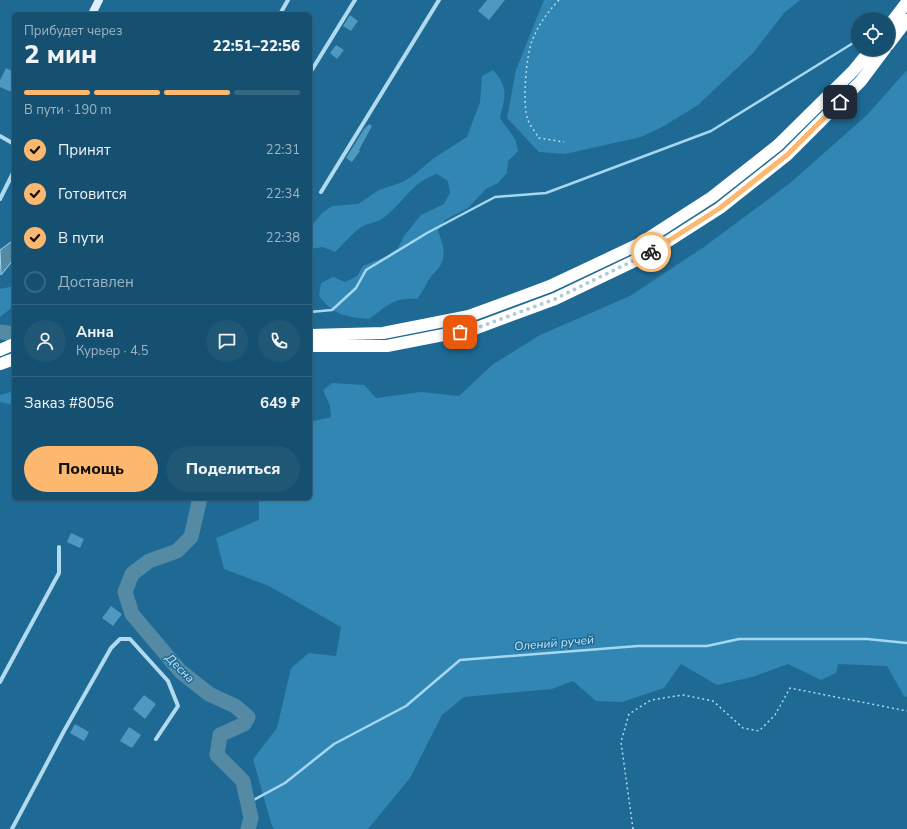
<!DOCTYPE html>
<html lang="ru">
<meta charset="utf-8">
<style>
body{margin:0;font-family:"Nunito Sans",sans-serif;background:#1f5775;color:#f1f3f6;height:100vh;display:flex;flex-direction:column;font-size:15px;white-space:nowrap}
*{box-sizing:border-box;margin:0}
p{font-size:13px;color:#9eb5c3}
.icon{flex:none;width:22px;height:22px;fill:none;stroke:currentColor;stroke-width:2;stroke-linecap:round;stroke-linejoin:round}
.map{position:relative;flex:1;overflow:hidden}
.sheet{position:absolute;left:12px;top:12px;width:300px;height:488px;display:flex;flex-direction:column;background:#165070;border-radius:6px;box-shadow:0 1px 3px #0004,0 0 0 1px #356783}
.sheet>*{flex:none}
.controls{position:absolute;left:851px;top:12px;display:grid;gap:8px}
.controls a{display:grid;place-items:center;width:44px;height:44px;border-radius:50%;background:#165070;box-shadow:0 1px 3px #0004,0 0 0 1px #356783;font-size:20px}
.pin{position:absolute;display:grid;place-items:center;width:34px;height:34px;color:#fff;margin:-17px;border-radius:8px;box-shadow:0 2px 6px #0006}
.courier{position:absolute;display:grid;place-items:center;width:40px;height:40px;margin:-20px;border:3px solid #fdb870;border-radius:50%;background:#fff;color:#222;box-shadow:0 1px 5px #0007}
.headline em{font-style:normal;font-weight:800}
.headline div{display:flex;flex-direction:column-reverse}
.headline{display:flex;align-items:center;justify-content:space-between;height:68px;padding:0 12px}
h1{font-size:26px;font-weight:800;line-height:30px}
.bar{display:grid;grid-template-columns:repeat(4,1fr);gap:6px 4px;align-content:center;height:48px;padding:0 12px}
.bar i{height:5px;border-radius:3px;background:#356783}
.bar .current{background:#fdb870}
.bar p{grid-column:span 4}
.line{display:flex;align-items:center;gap:10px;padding:0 12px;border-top:1px solid #356783}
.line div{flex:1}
.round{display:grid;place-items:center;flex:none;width:42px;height:42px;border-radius:21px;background:#1f5775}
ol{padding:0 12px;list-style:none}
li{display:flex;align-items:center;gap:12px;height:44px}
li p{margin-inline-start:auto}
li .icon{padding:4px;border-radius:50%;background:#fdb870;color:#111;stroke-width:4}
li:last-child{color:#9eb5c3}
li i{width:22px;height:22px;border:2px solid #356783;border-radius:50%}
.button{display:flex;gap:8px;margin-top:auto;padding:8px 12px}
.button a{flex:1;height:46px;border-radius:24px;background:#fdb870;color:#111;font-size:16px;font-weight:800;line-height:46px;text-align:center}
.button a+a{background:#1f5775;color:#f1f3f6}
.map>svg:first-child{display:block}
</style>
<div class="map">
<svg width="907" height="829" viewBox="0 0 907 829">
<rect width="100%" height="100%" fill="#1e6a95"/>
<path fill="#3286b3" d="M544 0H800L784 13 753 53 698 105 664 126 641 137 565 154 539 152 507 118 516 70Z
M493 70C509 88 505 95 500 118L515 139 518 151 508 161 507 173 498 183 486 189 468 208 445 220 438 231C443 244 448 256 438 269 436 272 432 274 430 278 425 285 423 292 417 299 392 297 388 306 369 319 346 317 333 315 319 296L321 283 333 277 345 282 357 276 363 266 387 256 398 248 404 236 421 215 444 204 450 193 448 181 437 174C414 181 405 200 387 215 380 222 373 222 365 225 354 230 344 244 335 252L323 247 310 249V228L322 213 332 206 358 204 379 190 403 182 415 174 434 158 467 137 480 102 482 76Z
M907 70V697L904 696 887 666 838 664 836 673 821 680 788 664 752 677 717 685 681 664 664 688 622 702 596 701 573 681 552 689 464 697 442 715 410 778 368 829H274L271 823 253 759 277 728 291 668 309 653 336 656 341 627 269 586 224 569 216 538 259 520V498H310V422L331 417 330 406 323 390 332 383 364 385 376 398 421 392 459 396 492 365 540 335 630 296 704 247 789 184 867 115Z
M14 284V306L0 317V289L10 287Z
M14 391V405L0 402V395Z"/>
<path fill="#558aa5" stroke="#a5d7f0" d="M11 242 14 243V259L1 275 0 250Z"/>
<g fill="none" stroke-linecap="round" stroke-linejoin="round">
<path stroke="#a5d7f0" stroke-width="2.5" d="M310 312 332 310 356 288 366 270 427 233 495 197 546 193 711 131 858 40
M248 803 285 783 334 744 406 706 460 660 638 646H707L739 639H867L907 643"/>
<path stroke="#558aa5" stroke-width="15" d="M0 332 14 334
M200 498 191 537 177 551 149 561 132 574 125 592 132 614 180 671 209 694 235 706 248 717 244 724 220 735 217 755 243 781 251 818 248 829"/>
</g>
<path fill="#4f98bf" d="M487 0H505L489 20 478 11Z
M350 15 358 21 351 31 343 26Z
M336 45 344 50 337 59 330 53Z
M6 68 14 72V93L0 87V80Z
M369 124 372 126 359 150 360 151 352 162 346 158 364 129Z
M71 533 84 539 80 548 67 542Z
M111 606 122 614 113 626 102 618Z
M144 695 156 704 145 719 133 709Z
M75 724 89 732 84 741 70 733Z
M129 727 141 735 132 748 120 741Z"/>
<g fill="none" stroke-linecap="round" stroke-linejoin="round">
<path stroke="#b1daef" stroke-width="1.5" stroke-dasharray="2 3" stroke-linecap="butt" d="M559 0C547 13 538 25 532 41 526 56 522 105 528 120 530 126 536 133 539 138L564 142
M633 829 621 742 629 714 651 700 683 695 713 701 743 728 759 731 775 715 790 688 907 711"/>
<path stroke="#b1daef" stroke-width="4" d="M280 14 288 0
M310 73 355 0
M0 136 14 144
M321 192 439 0
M0 199 14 171
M0 682 59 573V547
M12 829 64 731 111 648 120 639H130L168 681 178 706 156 739"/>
<path stroke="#def0fb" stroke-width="8" d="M92 14 99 0"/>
<path stroke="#fff" stroke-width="12" d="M888 27 907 2
M888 45 907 20
M310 335 383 333 469 316 550 286 639 244 712 197 778 145 853 71 871 49
M310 346H387L474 329 555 299 645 256 720 208 787 155 861 81 885 49
M0 350 14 344
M0 364 14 359"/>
</g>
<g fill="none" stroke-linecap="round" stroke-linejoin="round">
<path stroke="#b0cbda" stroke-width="4" stroke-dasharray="0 7.2" d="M460 332 474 329 555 299 651 252"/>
<path stroke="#fdb870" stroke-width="5" d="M651 252 720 208 787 155 840 102"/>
</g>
<g text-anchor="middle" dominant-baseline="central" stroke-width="3" stroke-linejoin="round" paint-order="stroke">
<g font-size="12" font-style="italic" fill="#c4e6f6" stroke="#1e6a95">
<text transform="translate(554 643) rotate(-5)">Олений ручей</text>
<text transform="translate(180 668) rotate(45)">Десна</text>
</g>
</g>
</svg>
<div class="controls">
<a><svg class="icon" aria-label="locate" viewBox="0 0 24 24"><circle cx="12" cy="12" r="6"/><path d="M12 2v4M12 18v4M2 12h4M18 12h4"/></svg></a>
</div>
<div class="pin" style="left:460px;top:332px;background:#ea580c"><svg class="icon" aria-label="bag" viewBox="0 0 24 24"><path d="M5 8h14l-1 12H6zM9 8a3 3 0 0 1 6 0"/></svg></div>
<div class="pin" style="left:840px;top:102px;background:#1f2937"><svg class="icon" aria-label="home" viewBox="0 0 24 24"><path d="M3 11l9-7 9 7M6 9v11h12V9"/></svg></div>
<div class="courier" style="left:651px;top:252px"><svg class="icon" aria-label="bike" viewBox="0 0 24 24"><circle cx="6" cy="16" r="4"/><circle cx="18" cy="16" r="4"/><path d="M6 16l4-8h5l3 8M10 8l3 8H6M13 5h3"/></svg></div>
<section class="sheet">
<div class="headline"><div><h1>2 мин</h1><p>Прибудет через</p></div><em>22:51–22:56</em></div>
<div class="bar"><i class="current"></i><i class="current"></i><i class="current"></i><i></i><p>В пути · 190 m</p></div>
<ol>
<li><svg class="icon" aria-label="check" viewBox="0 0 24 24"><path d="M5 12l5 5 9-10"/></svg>Принят<p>22:31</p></li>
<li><svg class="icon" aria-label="check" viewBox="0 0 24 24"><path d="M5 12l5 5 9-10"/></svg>Готовится<p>22:34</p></li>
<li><svg class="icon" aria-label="check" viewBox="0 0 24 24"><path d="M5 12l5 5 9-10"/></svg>В пути<p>22:38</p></li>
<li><i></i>Доставлен</li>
</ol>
<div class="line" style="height:72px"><a class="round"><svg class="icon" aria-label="person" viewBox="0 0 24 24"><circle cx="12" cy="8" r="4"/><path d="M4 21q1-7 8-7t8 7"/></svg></a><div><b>Анна</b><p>Курьер · 4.5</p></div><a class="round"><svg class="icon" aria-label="chat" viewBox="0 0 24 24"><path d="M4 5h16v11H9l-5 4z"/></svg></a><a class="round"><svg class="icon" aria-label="phone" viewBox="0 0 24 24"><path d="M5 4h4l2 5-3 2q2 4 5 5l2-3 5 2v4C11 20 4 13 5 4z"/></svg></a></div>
<div class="line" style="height:52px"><div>Заказ #8056</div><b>649 ₽</b></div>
<div class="button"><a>Помощь</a><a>Поделиться</a></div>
</section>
</div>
